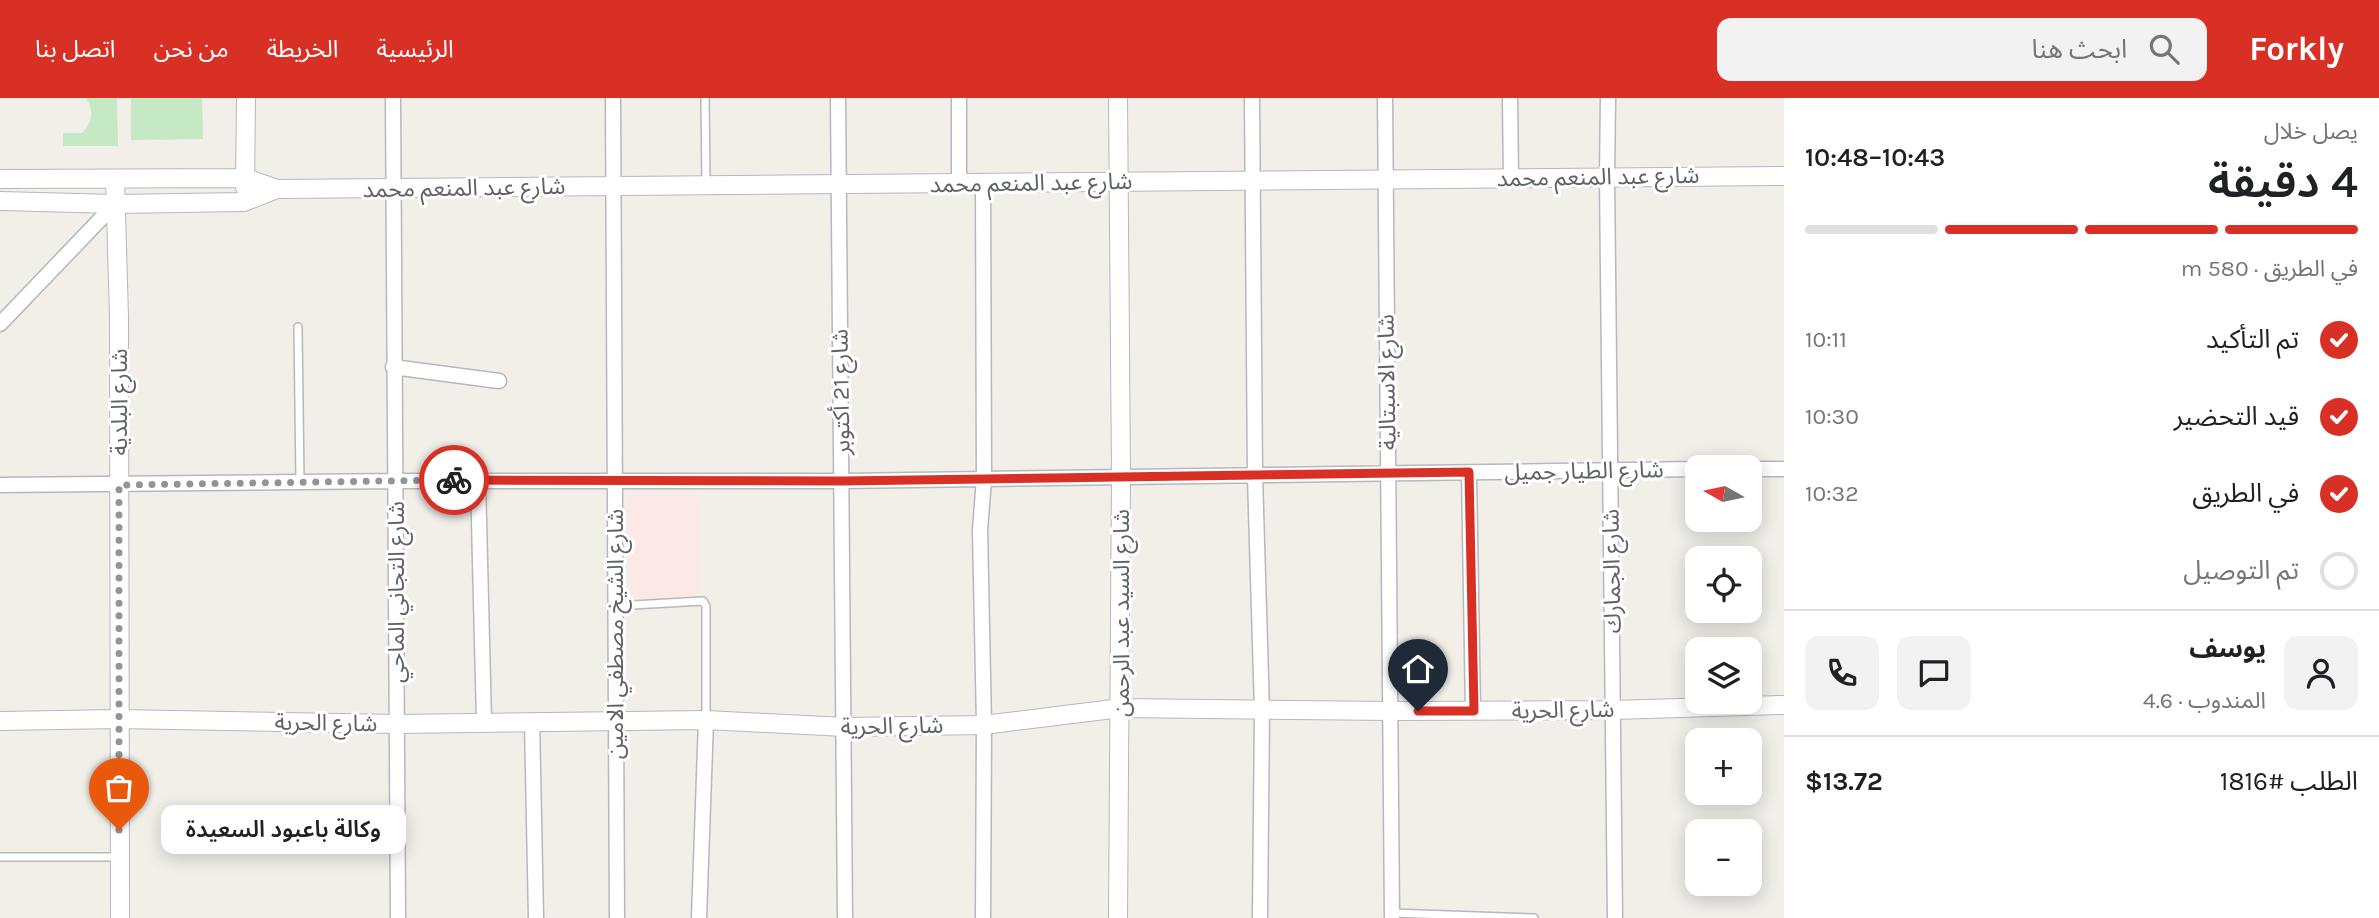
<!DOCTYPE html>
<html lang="ar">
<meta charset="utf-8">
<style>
body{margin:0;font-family:Karla,"Noto Sans Arabic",sans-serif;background:#f2f2f2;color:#202124;direction:rtl;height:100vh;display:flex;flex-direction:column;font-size:26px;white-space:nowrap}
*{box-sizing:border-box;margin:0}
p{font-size:23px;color:#757577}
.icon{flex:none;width:38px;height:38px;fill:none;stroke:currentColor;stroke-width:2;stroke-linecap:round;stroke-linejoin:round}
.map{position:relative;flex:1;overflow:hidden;direction:ltr}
.drawer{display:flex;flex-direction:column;background:#fff;width:595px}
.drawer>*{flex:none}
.needle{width:46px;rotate:279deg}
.tools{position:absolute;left:1685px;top:357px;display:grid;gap:14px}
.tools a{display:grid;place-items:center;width:77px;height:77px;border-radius:14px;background:#fff;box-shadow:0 4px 18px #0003;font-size:35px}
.pin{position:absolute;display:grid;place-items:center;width:60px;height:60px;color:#fff;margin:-72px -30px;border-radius:50% 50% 50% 0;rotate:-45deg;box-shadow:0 0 7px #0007}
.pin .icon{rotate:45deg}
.courier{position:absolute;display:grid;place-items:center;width:70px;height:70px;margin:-35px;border:5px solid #d93025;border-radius:50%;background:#fff;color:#222;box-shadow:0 2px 9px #0007}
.bubble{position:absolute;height:49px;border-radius:14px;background:#fff;box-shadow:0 4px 18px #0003;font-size:23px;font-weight:600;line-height:49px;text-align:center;direction:rtl}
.summary em{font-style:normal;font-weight:600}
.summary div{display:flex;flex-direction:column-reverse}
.summary{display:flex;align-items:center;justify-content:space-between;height:119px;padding:0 21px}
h1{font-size:46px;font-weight:600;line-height:52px}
.bar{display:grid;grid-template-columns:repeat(4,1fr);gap:10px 7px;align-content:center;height:84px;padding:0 21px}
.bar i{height:9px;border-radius:5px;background:#e0e0e0}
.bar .on{background:#d93025}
.bar p{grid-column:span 4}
.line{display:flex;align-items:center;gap:18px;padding:0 21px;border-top:2px solid #e0e0e0}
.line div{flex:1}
.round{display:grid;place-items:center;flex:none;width:74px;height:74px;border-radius:14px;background:#f2f2f2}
ol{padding:0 21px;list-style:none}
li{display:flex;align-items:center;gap:21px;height:77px}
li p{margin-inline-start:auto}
li .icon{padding:7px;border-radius:50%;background:#d93025;color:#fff;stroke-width:4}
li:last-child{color:#757577}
li i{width:38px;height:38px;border:4px solid #e0e0e0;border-radius:50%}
header{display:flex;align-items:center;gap:42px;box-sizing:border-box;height:98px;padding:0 35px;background:#d93025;color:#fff}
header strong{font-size:33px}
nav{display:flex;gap:38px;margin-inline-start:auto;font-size:24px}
.search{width:490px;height:63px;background:#f2f2f2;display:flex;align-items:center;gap:18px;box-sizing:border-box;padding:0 24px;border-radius:14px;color:#757577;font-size:26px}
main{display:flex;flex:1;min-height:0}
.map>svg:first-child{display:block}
</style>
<header>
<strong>Forkly</strong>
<div class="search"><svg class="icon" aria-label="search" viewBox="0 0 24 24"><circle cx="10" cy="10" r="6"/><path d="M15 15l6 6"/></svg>ابحث هنا</div>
<nav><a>الرئيسية</a><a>الخريطة</a><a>من نحن</a><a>اتصل بنا</a></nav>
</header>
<main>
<section class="drawer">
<div class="summary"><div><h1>4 دقيقة</h1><p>يصل خلال</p></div><em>10:43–10:48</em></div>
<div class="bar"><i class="on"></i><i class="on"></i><i class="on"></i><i></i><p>في الطريق · 580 m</p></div>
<ol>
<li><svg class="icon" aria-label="check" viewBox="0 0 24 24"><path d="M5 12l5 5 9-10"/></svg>تم التأكيد<p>10:11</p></li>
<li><svg class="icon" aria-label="check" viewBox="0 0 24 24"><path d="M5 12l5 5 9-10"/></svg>قيد التحضير<p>10:30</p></li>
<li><svg class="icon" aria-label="check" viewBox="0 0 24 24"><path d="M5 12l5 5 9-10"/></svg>في الطريق<p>10:32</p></li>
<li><i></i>تم التوصيل</li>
</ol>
<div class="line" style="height:126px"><a class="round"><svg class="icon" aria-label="person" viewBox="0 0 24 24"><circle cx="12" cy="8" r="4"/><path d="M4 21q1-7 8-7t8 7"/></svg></a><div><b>يوسف</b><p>المندوب · 4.6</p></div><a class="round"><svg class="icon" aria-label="chat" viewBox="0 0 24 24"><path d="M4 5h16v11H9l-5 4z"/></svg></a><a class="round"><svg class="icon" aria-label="phone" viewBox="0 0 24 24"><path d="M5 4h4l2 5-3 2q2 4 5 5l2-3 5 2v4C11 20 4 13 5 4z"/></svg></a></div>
<div class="line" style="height:91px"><div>الطلب #1816</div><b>$13.72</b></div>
</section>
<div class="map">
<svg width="1784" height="820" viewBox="0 0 1784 820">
<rect width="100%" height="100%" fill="#f1efe8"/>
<path fill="#fce8e6" d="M698 396 700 500 630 501 628 397Z"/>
<path fill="#c5e8c5" d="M86 0H117L118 48H63V35H82C93 24 94 12 86 0Z
M131 0H202L203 41 131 42Z"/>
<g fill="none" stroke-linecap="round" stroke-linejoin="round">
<defs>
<path id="service" d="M705 0 706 87
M298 229 300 384
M615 508 703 503 706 508V621
M0 759H119
M1392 815 1534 820"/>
<path id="minor" d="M393 0 398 820
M613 0 617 820
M838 0 845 820
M1252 0 1255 378 1262 613 1260 820
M1385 0 1392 820
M1510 0 1511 80
M1608 0 1607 79 1615 820
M959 85V0
M983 85 984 381 980 432 984 627 983 820
M0 226 115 106
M393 269 499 283
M1750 371H1784
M1469 375 1473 613
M478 382 484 624
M0 387 395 383H842L1698 371
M532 623 536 820
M699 820 706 622"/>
<path id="tertiary" d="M0 81 245 80 277 91 1784 78
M115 81 119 219 120 820
M245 90 246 0
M0 103 115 106 244 104 277 91
M0 623 118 621 397 626 706 622 844 629 984 627 1121 610 1390 613 1613 612 1784 607
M1118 820 1121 377 1118 0"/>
</defs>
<use href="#service" stroke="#b5b8bc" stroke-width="10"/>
<use href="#minor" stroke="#b5b8bc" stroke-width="17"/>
<use href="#tertiary" stroke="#b5b8bc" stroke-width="20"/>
<use href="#service" stroke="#fff" stroke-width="7"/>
<use href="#minor" stroke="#fff" stroke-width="14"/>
<use href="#tertiary" stroke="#fff" stroke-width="18"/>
</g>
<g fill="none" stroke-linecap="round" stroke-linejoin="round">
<path stroke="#929495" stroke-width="7" stroke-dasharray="0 12.6" d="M119 732V387L454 382"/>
<path stroke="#d93025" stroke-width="9" d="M454 382 842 383 1469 374 1474 613H1418"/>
</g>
<g text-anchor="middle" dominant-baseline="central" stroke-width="6" stroke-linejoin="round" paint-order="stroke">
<g font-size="23" fill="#5f6368" stroke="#fff">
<text transform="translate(1598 79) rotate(-1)">شارع عبد المنعم محمد</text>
<text transform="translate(1031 85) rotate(-1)">شارع عبد المنعم محمد</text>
<text transform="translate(464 90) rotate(-1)">شارع عبد المنعم محمد</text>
<text transform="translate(1387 284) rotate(-91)">شارع الاسبتالية</text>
<text transform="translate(841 294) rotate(-91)">شارع 21 أكتوبر</text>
<text transform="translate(119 304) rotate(-90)">شارع البلدية</text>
<text transform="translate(1584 373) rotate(-1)">شارع الطيار جميل</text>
<text transform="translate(1612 473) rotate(-91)">شارع الجمارك</text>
<text transform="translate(396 494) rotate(-90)">شارع التجاني الماحي</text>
<text transform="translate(1121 515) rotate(-90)">شارع السيد عبد الرحمن</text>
<text transform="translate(615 536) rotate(-90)">شارع الشيخ مصطفي الامين</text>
<text transform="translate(1563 612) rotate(-1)">شارع الحرية</text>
<text transform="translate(326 625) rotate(1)">شارع الحرية</text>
<text transform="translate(892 628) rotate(-1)">شارع الحرية</text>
</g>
</g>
</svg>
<div class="tools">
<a><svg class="needle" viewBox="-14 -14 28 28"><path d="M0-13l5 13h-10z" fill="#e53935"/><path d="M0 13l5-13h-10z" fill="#757577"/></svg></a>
<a><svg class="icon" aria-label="locate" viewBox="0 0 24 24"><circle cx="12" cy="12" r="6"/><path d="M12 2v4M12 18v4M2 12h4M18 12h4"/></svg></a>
<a><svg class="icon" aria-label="layers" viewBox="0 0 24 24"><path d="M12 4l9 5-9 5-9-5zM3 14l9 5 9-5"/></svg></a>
<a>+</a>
<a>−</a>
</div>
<div class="pin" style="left:119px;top:732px;background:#ea580c"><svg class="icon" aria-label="bag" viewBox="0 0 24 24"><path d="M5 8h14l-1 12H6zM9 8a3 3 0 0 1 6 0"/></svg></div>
<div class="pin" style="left:1418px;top:613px;background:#1f2937"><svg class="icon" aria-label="home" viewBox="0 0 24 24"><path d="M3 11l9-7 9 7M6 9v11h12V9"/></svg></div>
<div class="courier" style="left:454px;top:382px"><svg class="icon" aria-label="bike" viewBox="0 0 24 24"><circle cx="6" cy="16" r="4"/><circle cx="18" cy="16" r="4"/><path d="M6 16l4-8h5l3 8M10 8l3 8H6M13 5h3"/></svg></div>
<div class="bubble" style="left:161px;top:707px;width:245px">وكالة باعبود السعيدة</div>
</div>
</main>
